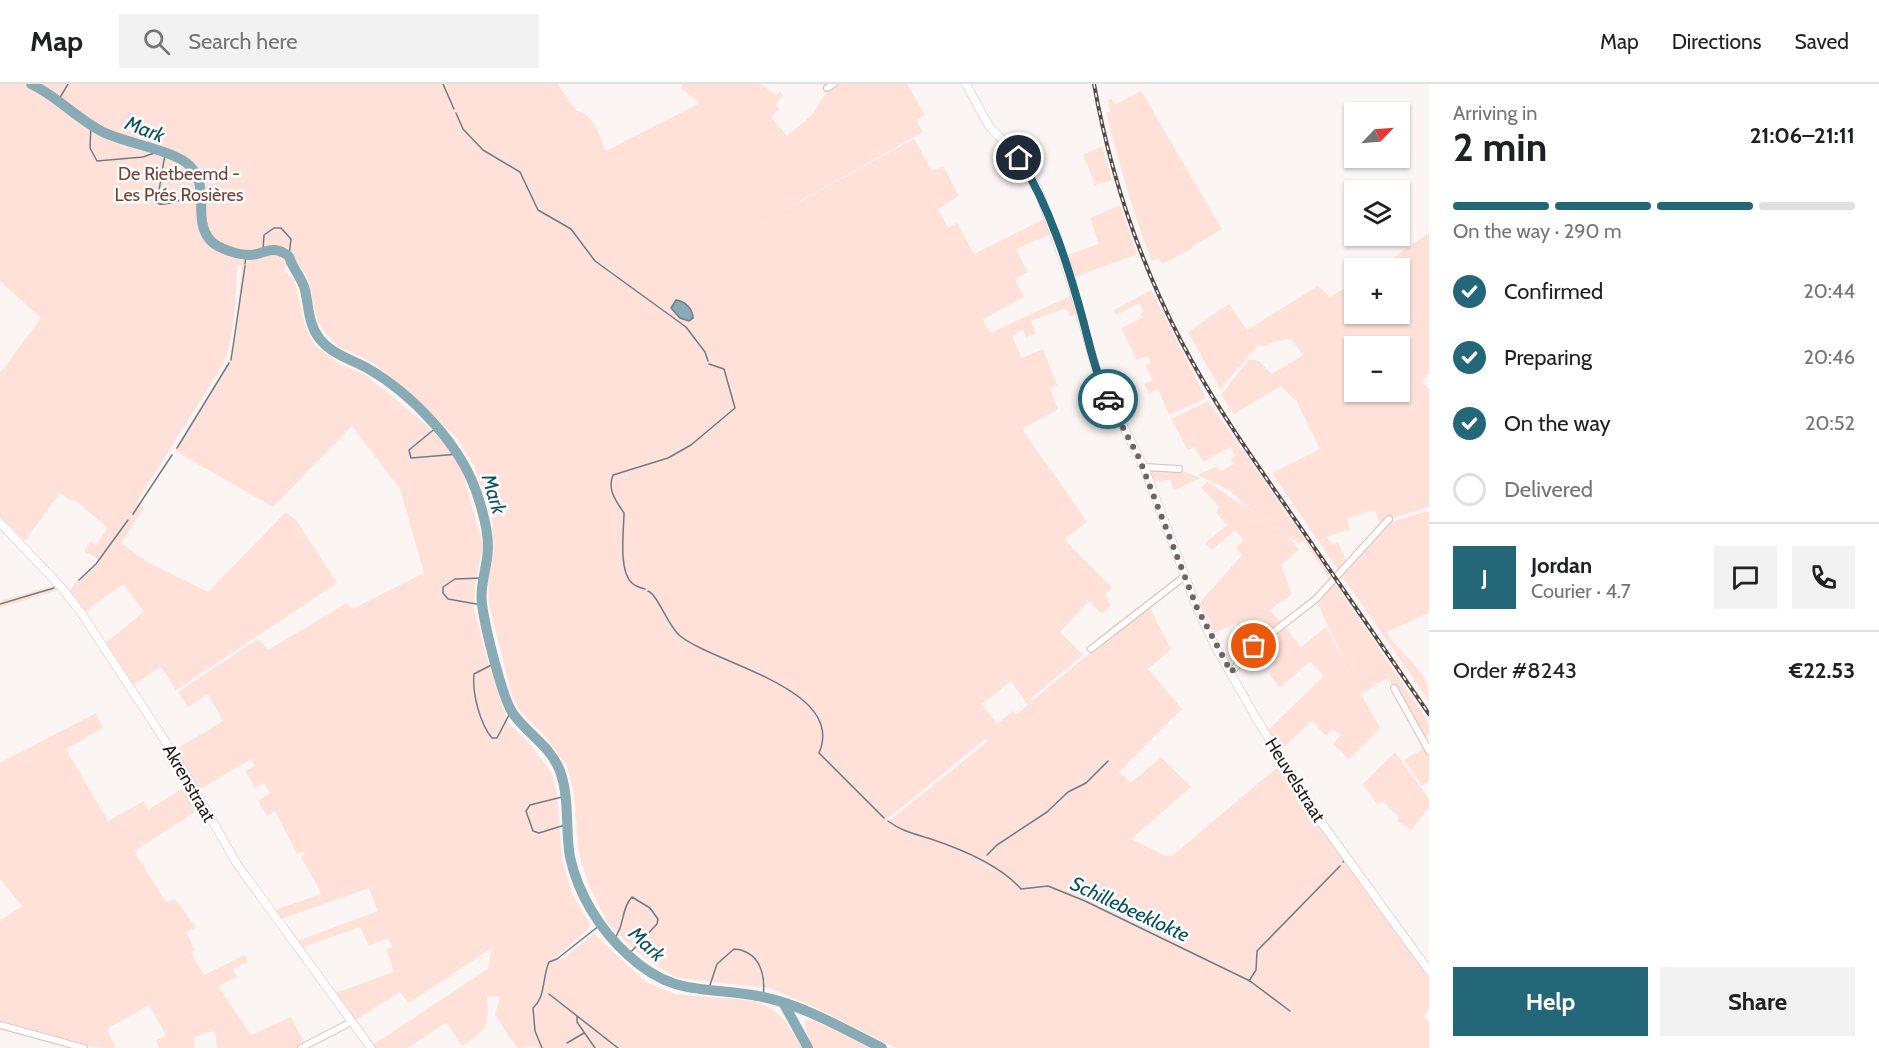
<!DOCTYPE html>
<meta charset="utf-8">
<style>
body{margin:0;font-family:Cabin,sans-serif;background:#f2f2f2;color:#202124;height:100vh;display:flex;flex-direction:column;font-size:22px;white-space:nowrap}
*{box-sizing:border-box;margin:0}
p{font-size:20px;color:#757577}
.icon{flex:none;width:33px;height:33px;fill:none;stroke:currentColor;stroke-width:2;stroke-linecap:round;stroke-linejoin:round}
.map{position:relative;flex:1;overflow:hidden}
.sheet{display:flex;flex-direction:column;background:#fff;width:450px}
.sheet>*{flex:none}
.needle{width:39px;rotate:65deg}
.fabs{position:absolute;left:1344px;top:18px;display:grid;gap:12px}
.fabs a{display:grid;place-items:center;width:66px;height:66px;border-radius:0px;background:#fff;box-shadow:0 2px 4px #0004;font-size:30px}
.pin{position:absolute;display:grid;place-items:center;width:51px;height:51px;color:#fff;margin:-26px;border:3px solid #fff;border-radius:50%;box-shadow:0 2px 6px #0007}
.courier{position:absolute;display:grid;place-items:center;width:60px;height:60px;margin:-30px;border:4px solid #246779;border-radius:50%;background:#fff;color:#222;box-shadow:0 2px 8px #0007}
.overview em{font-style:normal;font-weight:700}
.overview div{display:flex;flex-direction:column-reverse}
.overview{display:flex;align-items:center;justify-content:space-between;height:102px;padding:0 24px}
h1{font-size:39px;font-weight:700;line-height:45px}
.bar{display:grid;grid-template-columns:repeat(4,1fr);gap:9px 6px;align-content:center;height:72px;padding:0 24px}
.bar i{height:8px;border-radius:4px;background:#e0e0e0}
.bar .on{background:#246779}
.bar p{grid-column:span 4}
.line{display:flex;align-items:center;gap:15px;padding:0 24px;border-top:2px solid #e0e0e0}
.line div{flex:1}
.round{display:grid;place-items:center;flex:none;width:63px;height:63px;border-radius:0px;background:#f2f2f2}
ol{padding:0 24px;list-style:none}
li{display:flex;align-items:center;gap:18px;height:66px}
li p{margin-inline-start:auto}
li .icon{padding:6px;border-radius:50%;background:#246779;color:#fff;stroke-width:4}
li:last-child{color:#757577}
li i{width:33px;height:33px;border:3px solid #e0e0e0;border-radius:50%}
.button{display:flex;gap:12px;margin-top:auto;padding:12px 24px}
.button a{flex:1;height:69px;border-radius:0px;background:#246779;color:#fff;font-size:24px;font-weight:700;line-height:69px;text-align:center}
.button a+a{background:#f2f2f2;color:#202124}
header{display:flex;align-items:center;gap:36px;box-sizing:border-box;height:84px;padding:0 30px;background:#fff;border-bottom:2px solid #e0e0e0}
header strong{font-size:28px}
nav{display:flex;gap:33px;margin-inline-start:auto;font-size:21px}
.search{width:420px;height:54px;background:#f2f2f2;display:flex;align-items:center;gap:15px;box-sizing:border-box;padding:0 21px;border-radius:0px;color:#757577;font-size:22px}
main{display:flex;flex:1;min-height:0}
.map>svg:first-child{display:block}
</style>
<header>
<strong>Map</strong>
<div class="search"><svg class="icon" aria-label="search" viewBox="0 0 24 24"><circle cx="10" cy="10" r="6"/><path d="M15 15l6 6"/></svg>Search here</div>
<nav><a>Map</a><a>Directions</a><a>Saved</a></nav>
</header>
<main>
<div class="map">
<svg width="1429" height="964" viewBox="0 0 1429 964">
<rect width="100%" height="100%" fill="#fbf5f3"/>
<path fill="#ffe1da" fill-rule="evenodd" d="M0 0H557L577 27C594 30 600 53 606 67L700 19 681 5 682 0H761L776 11 780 7 783 11 776 20 779 25 771 33 787 52 812 31 829 5 823 0H907L925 31 916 36 923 48 745 148 914 55 932 87 943 82 959 112 938 125 948 144 957 139 974 170 1044 135 1050 150 1016 165 1028 188 1015 195 1024 213 983 235 990 249 1072 211 1078 230 1070 233 1067 226 1063 225 1031 237 1036 249 1026 253 1023 246 1012 252 1022 274 1043 265 1057 301 1050 304 1058 325 1022 345 1087 438 1064 455 1112 504 1105 510 1111 522 1102 530 1089 517 1060 548 1083 571 1030 615 1032 617 1148 521 1171 565 1148 585 1182 625 1119 688 1131 699 1161 673 1191 703 1131 755 1166 772H1172L1280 681 1361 800 1429 893V924L1424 933 1429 937V964H896L812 922 769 904 677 894 655 881 630 862 608 840 588 799 579 770 574 710 567 682 543 650 520 627 512 612 489 520 488 495 494 466 492 435 474 382 456 353 402 302 372 278 339 263 325 249 317 236 307 192 292 172 284 186 294 195 305 241 314 260 338 279 366 291 423 338 445 360 463 390 483 462 475 500 474 525 488 578 508 639 531 661 552 690 557 710 562 775 572 810 590 840 588 845 557 872 561 876 594 850 646 898 675 910 755 917 772 925 786 938 802 964H536L535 962 517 964 495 931 500 913 487 912C489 943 488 944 462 962L446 938 408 964H376L373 961 488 885 492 864 409 919 400 908 354 937 335 909 394 888 386 865 392 863 388 854 369 862 360 843 301 864 297 857 378 827 369 804 281 835 274 826 322 810 303 777 301 773 305 770 303 767 297 770 275 727 267 732 258 717 270 709 264 699 255 704 245 687 255 682 251 675 199 706 175 666 223 637 208 610 188 623 178 608 258 555 268 566 347 519 352 525 424 489 400 405 352 342 273 423 175 367 228 281 236 248 242 181 237 182C236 215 235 248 224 279L137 418 144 424 121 459 149 479 208 508 286 428 296 436 337 499 176 606 161 583 133 601 105 559 144 528 123 500 85 528 70 507 76 498 101 477 84 467 91 457 96 461 108 444 73 415 71 417 60 409 25 457 0 432V289L41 234 0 197ZM1011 597 1028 621 1016 631 1013 627 997 640 982 620ZM985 655 988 657 982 662 888 738 886 736Z
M1141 7 1222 145 1193 162V164L1162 180 1158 174 1152 177C1133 129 1119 79 1106 28H1110L1108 16 1111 15 1116 20Z
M1102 62 1112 96 1095 101 1083 71Z
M1120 121 1137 170 1075 193 1067 171 1099 160 1090 134Z
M1429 149V290L1421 297 1429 305V423L1393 434 1381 442 1375 426 1347 434 1350 445 1326 453 1333 461 1338 458 1347 479 1339 487 1272 389 1320 365 1297 318 1281 302 1234 330 1221 311 1249 275 1259 277 1272 290 1303 271 1291 255 1272 258 1263 263 1259 260 1220 305 1188 248 1229 220 1247 246 1318 202 1330 213 1354 199V230H1400V184H1378ZM1354 262H1400V308H1354Z
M1151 206 1206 314 1169 331 1158 305 1149 309 1144 300 1153 296 1145 281 1151 279 1147 272 1137 276 1121 244 1142 234 1140 230 1144 227 1139 219 1116 231 1114 226Z
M1208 317 1333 495 1331 497 1304 457 1298 459 1249 425 1229 406 1198 391 1217 382 1221 387 1234 380 1231 375 1235 372 1230 363 1203 378 1195 363 1188 366 1171 335Z
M1149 385 1180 386 1201 394 1174 406 1170 396 1154 398Z
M1207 397 1290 454 1299 466 1281 481 1292 510 1270 526 1282 540 1255 559 1245 546 1241 549 1236 539 1215 549 1200 518 1242 471 1236 464 1244 456 1235 446 1212 466 1205 459 1227 441 1216 428 1220 423 1201 404Z
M1429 427V529L1386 548C1402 574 1429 582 1429 617L1342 492 1392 437Z
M1335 499 1429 639V650L1424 654 1387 594 1361 610 1380 644 1349 676 1333 660 1341 651 1333 645 1326 652 1312 637 1281 666 1268 646 1324 592 1310 577 1280 604 1269 590 1275 582 1253 565 1285 543 1301 563 1326 543 1352 594 1317 518Z
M56 501 59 506 0 524V517L5 515Z
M96 629 103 644 66 665 108 737 144 717 148 726 188 701 200 725 134 767 166 818 175 815 196 843 186 848 195 866 191 868 204 891 245 871 248 878 233 885 237 893 218 902 251 951 291 933 305 960 296 964H217L215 946 193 954 195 964H159L156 956 166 951 149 921 107 945 116 964C76 964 39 951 0 939V837L22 822 0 795V679Z
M1425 664 1429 670V697L1422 702 1404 676Z
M1395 668 1429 715V723L1411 746 1397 736 1399 734 1383 717 1377 720 1363 700Z
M805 936 814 937 872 964H811L804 939Z"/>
<path fill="#89abb5" stroke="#6a7f85" stroke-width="1.5" d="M676 216C685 217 693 225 693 234L689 237 680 234 671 224Z"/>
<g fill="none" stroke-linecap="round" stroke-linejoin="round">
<path stroke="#6a7f85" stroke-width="1.5" d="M443 0 454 25
M58 17 68 0
M456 29 463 45 483 66 520 88 538 126 571 145 595 177 686 243 705 268 708 277
M91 40 90 64 97 77 143 73 157 68
M165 70 157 119C167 124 189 111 201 110
M263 166 264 151 274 144H281L291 155 289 172
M245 180 246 171
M231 276 245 182
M437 343 409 366 411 374 459 370
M177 364 229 279
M133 430 172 371
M79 496 96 480 128 436
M645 505C641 504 635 502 632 499 618 487 624 445 624 429 616 417 607 406 613 391L668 374 691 361 735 324 724 285 709 280
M648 507C658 511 667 540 679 551 713 580 847 604 819 669L884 734
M0 520 54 504
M482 521 448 515 443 509V503L455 495 483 494
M497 578 474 590C472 609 480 640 492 654H497L511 627
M566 712 530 721 526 727 533 747 539 749 568 740
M888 737C901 747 915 750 931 755 961 765 1001 782 1021 805L1048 802 1085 817 1250 897 1290 927
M987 771 997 761 1047 728 1068 708 1086 699 1108 677
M1343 778 1344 777
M613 856C625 843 621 824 632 813L650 824 658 835 657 840 628 871
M1249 897 1256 886 1257 867 1340 782
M708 907 717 880 734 865C760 867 766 891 763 913
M549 910 618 964
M577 932V938L595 964
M567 959 584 949
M542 964 535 947 533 924C546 912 542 894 549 878L557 875 600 841"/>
<path stroke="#89abb5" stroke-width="10" d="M31 0C57 12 77 35 103 48 124 59 175 66 190 82 211 103 192 135 210 156 218 165 239 171 250 171 263 171 270 161 284 169 291 173 289 174 292 180 297 190 302 195 305 206 309 223 308 239 319 254 331 270 351 275 367 284 411 309 459 359 476 407 482 424 488 444 488 463 488 482 479 501 482 520 485 543 502 615 514 631 529 651 551 663 560 687 570 715 565 745 570 773 578 810 600 846 628 871 676 915 705 901 763 913 805 922 844 945 882 964
M784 920 808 964"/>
<defs>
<path id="minor" d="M827 4 834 0
M1144 383 1179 385
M1091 565 1185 492
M1231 588 1254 563 1316 515 1389 435
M1394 604 1429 667
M0 941 84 964
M301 964 351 938"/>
<path id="tertiary" d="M966 0 989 42 1019 74 1038 105 1071 198 1099 295 1144 383 1197 524 1214 560 1256 634 1324 742 1429 887
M0 439 63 505 82 530 177 675 237 780 371 964"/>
</defs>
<use href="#minor" stroke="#debfb7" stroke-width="8"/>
<use href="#tertiary" stroke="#debfb7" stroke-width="9"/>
<use href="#minor" stroke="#fff" stroke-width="6"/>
<use href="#tertiary" stroke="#fff" stroke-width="8"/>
<defs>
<path id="rail" d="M1094 0C1110 89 1139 176 1181 257 1211 315 1248 368 1285 421 1333 491 1381 560 1429 630"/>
</defs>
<use href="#rail" stroke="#544a47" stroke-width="4"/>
<use href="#rail" stroke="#fff" stroke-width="1.5" stroke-dasharray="4.5" stroke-linecap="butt"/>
</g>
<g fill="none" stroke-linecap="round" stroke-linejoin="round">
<path stroke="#6e6562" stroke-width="6" stroke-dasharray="0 10.8" d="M1108 315 1139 374 1197 524 1231 588 1254 562"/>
<path stroke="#246779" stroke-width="8" d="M1019 74C1049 121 1068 181 1083 236 1090 263 1096 290 1108 315"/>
</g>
<g text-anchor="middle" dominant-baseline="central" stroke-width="5" stroke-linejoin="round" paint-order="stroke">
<g font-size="18" fill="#724236" stroke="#fff">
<text x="179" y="90">De Rietbeemd -<tspan x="179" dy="21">Les Prés Rosières</tspan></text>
</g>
<g font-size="18" fill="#221714" stroke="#fff">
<text transform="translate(1295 696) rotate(58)">Heuvelstraat</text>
<text transform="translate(189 699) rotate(60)">Akrenstraat</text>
</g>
<g font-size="20" font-style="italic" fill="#085162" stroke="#fff">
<text transform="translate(145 45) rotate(21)">Mark</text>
<text transform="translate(494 410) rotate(73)">Mark</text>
<text transform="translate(1130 825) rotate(25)">Schillebeeklokte</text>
<text transform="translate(647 860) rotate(43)">Mark</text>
</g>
</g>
</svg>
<div class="fabs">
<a><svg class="needle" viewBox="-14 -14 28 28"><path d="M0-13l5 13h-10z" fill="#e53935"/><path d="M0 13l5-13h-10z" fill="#757577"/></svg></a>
<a><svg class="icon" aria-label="layers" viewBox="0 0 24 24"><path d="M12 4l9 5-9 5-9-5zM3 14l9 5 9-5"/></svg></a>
<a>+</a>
<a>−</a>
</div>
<div class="pin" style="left:1254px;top:562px;background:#ea580c"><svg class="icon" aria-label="bag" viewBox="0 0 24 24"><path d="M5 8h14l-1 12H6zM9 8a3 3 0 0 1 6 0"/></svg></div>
<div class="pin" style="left:1019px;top:74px;background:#1f2937"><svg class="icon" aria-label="home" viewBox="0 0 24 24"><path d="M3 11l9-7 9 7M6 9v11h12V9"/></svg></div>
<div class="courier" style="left:1108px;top:315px"><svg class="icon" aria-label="car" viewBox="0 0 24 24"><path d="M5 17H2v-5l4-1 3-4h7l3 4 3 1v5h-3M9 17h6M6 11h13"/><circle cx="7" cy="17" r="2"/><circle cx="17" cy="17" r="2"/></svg></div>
</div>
<section class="sheet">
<div class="overview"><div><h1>2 min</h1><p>Arriving in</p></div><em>21:06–21:11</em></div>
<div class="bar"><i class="on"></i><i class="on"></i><i class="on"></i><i></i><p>On the way · 290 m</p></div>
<ol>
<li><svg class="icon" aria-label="check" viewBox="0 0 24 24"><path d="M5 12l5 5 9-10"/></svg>Confirmed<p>20:44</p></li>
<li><svg class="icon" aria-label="check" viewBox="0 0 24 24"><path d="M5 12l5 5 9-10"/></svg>Preparing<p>20:46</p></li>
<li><svg class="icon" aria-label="check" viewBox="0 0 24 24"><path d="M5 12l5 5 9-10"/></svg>On the way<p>20:52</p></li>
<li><i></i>Delivered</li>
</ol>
<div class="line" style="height:108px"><b class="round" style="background:#246779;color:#fff">J</b><div><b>Jordan</b><p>Courier · 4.7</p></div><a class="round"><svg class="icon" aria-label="chat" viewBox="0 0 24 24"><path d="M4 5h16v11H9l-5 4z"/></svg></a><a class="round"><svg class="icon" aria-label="phone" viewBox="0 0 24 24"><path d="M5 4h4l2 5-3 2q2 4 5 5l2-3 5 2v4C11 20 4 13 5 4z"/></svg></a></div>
<div class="line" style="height:78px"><div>Order #8243</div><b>€22.53</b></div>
<div class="button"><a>Help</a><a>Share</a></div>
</section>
</main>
